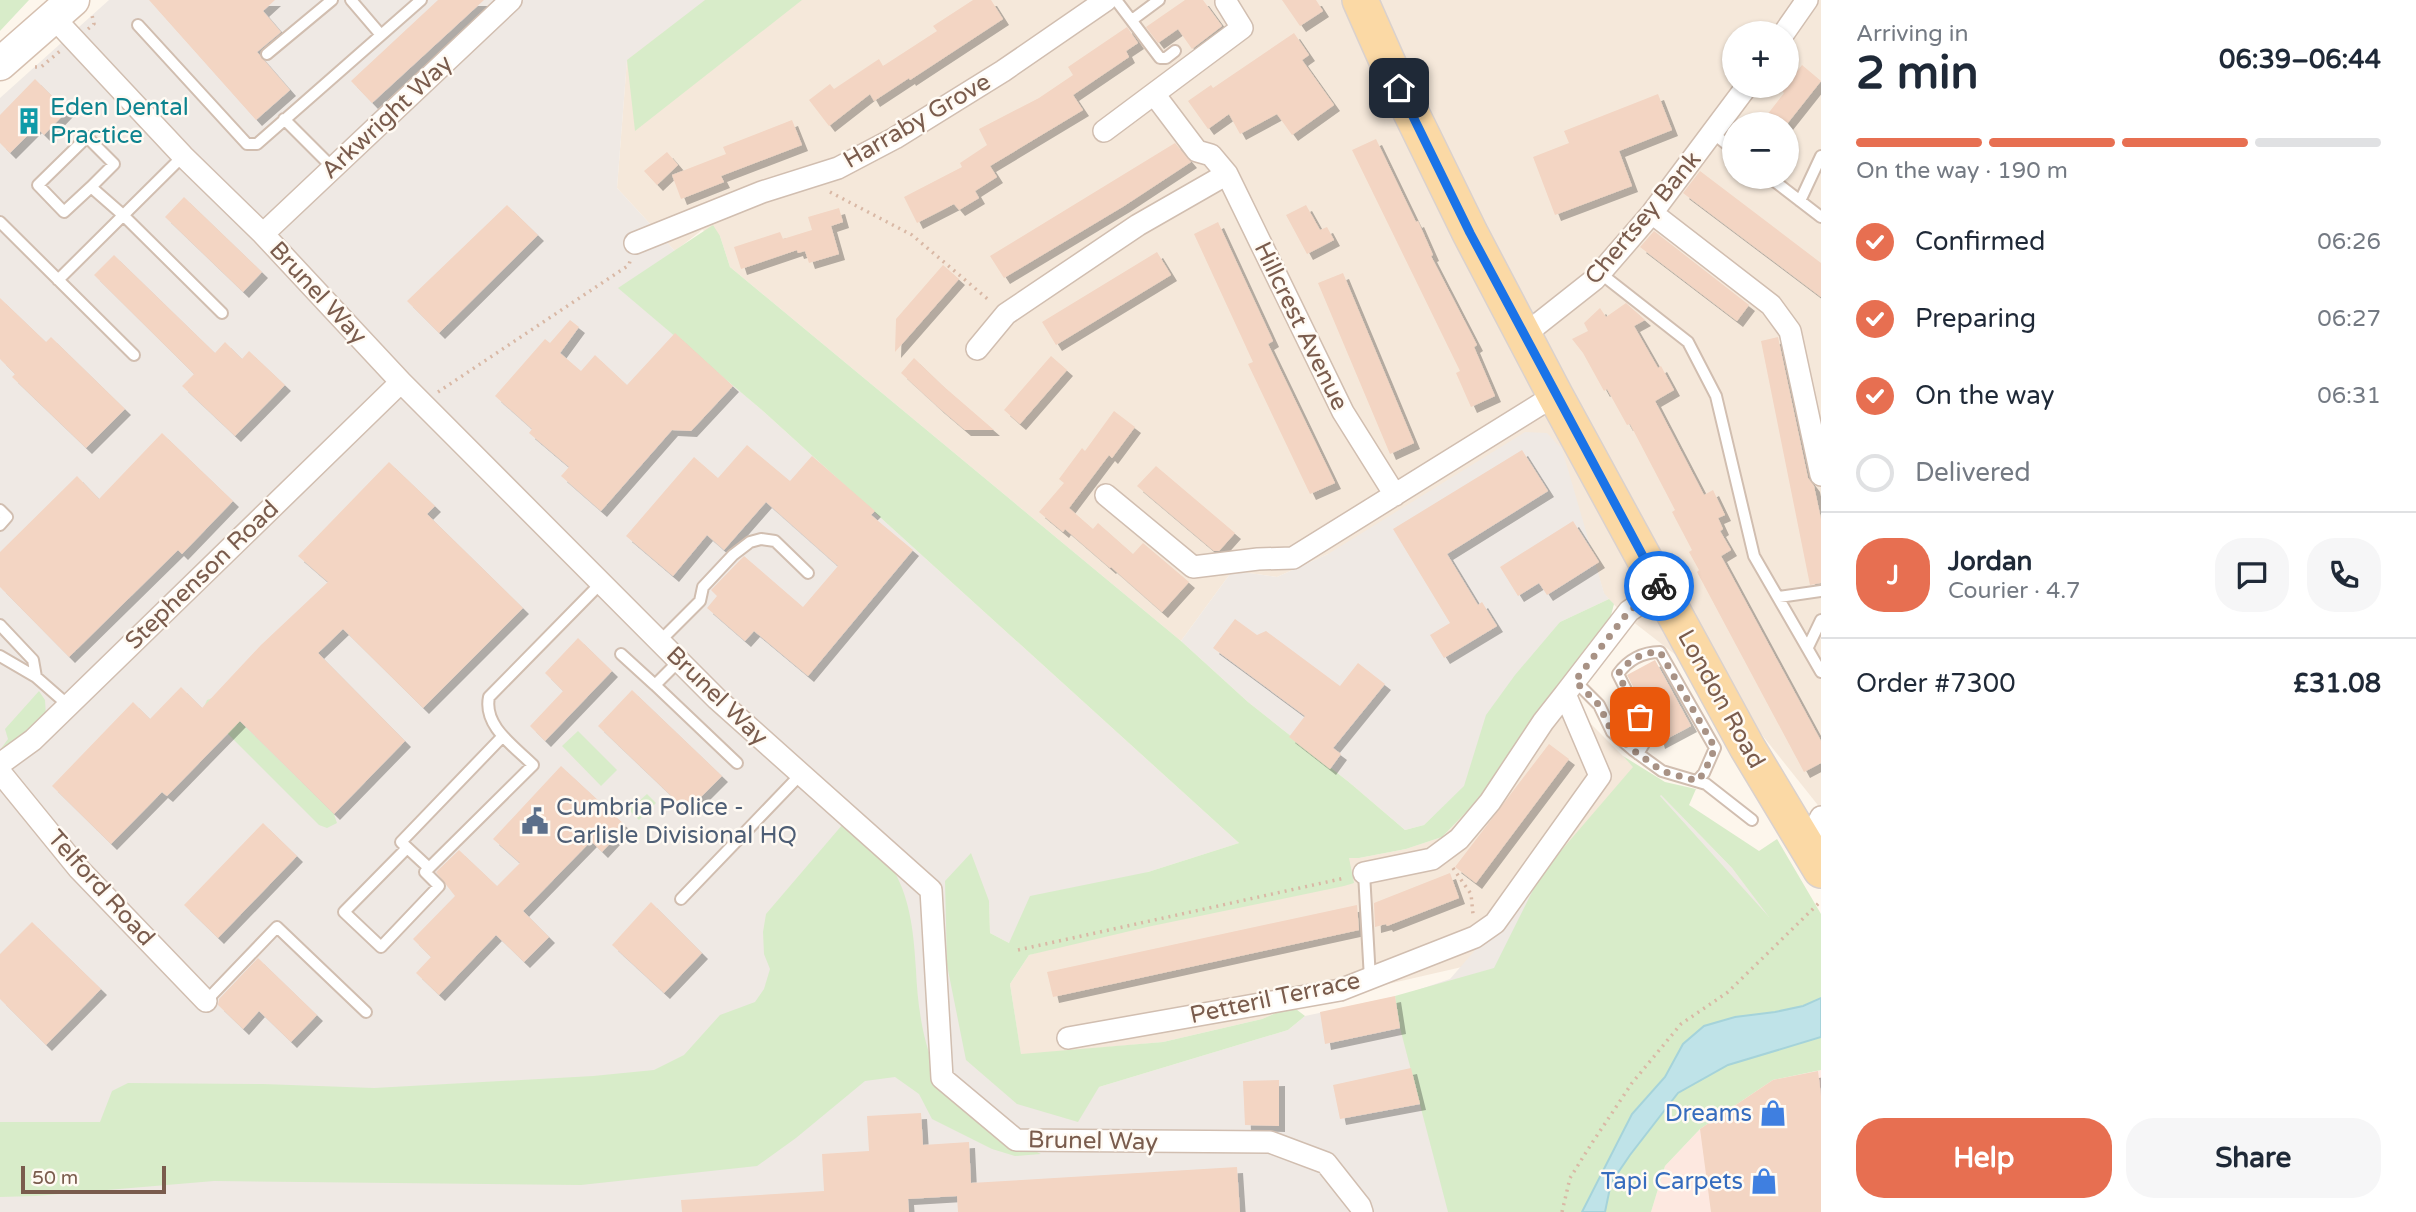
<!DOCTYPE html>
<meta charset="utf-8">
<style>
body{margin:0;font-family:"Varela Round",sans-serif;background:#f6f6f7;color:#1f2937;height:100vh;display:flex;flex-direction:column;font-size:26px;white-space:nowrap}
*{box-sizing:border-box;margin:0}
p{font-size:23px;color:#747a83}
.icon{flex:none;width:38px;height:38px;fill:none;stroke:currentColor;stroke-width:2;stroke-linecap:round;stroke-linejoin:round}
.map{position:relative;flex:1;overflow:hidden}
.drawer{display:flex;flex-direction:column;background:#fff;width:595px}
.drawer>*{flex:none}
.tools{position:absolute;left:1722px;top:21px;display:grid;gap:14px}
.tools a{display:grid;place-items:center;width:77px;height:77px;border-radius:50%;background:#fff;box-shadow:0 2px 5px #0004;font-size:35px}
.scale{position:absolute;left:21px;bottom:18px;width:145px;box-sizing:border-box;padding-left:7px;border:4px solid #7a5c4d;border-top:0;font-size:19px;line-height:24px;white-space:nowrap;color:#7a5c4d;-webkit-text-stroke:5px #fffaf3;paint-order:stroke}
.pin{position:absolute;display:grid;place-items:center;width:60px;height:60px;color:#fff;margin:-30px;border-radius:14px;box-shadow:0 4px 10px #0006}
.courier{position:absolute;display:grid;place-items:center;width:70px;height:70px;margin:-35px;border:5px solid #1a73e8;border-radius:50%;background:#fff;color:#222;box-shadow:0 2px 9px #0007}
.summary em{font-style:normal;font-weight:700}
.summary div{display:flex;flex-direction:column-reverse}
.summary{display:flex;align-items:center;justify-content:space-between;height:119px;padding:0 35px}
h1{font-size:46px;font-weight:700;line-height:52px}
.bar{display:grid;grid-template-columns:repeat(4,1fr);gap:10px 7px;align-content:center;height:84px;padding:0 35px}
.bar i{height:9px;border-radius:5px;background:#e0e1e3}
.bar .active{background:#e76f51}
.bar p{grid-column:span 4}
.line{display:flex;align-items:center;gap:18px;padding:0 35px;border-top:2px solid #e0e1e3}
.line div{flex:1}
.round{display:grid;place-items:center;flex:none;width:74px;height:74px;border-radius:28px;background:#f6f6f7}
ol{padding:0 35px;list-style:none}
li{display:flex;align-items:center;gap:21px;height:77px}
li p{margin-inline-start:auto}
li .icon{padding:7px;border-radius:50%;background:#e76f51;color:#fff;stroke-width:4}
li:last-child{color:#747a83}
li i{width:38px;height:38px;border:4px solid #e0e1e3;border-radius:50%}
.cta{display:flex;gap:14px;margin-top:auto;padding:14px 35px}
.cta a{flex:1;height:80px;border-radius:28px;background:#e76f51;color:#fff;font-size:28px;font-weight:700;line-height:80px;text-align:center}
.cta a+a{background:#f6f6f7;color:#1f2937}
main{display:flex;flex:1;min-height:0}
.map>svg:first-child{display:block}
</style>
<main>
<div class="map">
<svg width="1821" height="1212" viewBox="0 0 1821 1212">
<defs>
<filter id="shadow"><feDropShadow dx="6" dy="6" stdDeviation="0" flood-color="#0004"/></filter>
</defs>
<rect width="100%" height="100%" fill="#fdf6ec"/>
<path fill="#f5e8da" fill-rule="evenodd" d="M648 0H1821V809L1735 701 1623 614 1604 594 1585 531 1328 554 1277 577 1243 572 1230 574 1181 641 730 267 720 236 702 230 675 251 617 188 627 60ZM1734 33H1787V86H1734ZM1734 124H1787V177H1734Z
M1571 704 1634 767 1462 967 1292 1006 1262 1019 1163 1042 1021 1055 1010 984 1029 955 1348 858H1359L1406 849 1442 837Z"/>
<path fill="#fde8e0" d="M1821 1070V1212H1651L1665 1166 1700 1129 1773 1080Z"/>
<path fill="#efe9e4" d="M109 0H706L627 60 617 188 675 251 619 288 763 411 1239 843 1148 872 1009 943 990 933 989 901 966 1060 1099 1087 1288 1030 1305 1016 1400 996 1450 979 1634 767 1732 868 1778 928 1527 1212H0V98Z
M1525 432 1547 433 1562 449 1604 593 1609 599 1560 622 1476 753 1465 786 1424 825 1405 830 1350 783 1248 702 1181 641 1230 574 1243 572 1277 577 1328 554Z"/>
<path fill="#d8ecc9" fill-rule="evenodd" d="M0 0H29L0 31Z
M705 0H802L635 131 627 60Z
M713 225 720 236 730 267 1181 641 1248 702 1350 783 1405 830 1424 825 1464 786 1486 715 1515 675 1560 622 1609 599 1614 604 1606 634 1571 704 1442 837 1406 849 1359 858H1349L1354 883 1344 886 1147 927 1029 955 1010 984 1021 1054 1163 1042 1262 1019 1292 1006 1305 1016 1288 1030 1099 1087 1078 1122 1017 1104 966 1060 947 965 945 881 971 853 989 901 990 933 1009 943 1030 896 1148 872 1239 843 763 411 618 288Z
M39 691 45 700 46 716 0 757V750L8 739 5 729Z
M215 697 334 814 337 823 327 828 319 825 203 709 207 700Z
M578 731 617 770 601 786 562 746Z
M1623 756 1665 782 1696 789 1689 805 1759 851 1777 839 1821 914V998L1695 1049 1615 1175 1678 1093 1728 1065 1821 1037V1070L1773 1080 1700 1129 1665 1166 1651 1212H1448L1400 1028 1395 996 1494 968 1541 874 1633 767ZM1661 795 1732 868 1769 917 1660 796Z
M647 794 656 803 639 820 629 810Z
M843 824C857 836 885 855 894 871 911 901 914 936 916 970 918 1017 927 1080 966 1112 988 1130 1016 1142 1041 1154L1015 1156 992 1149 932 1119 919 1094 895 1077 865 1081 796 1138 757 1166 581 1185 214 1181 36 1196 0 1197V1122H100L112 1091 128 1083 263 1084 374 1088 593 1076 654 1070 684 1055 720 1015 755 1002 764 989 770 969 764 954 763 932 766 914Z"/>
<path fill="#bfe3e8" stroke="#a5d3da" stroke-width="2" d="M1821 998V1037L1728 1065 1678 1093 1630 1155 1611 1183 1605 1212H1582L1632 1114 1665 1077 1683 1044 1704 1026 1735 1017 1775 1012 1803 1006Z"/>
<path fill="#f3d5c3" filter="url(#shadow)" d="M149 0H275L263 11 281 32 257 52 290 90 256 120Z
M438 0H484L372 103 351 81Z
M973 0H991L1003 19 910 80 909 78 874 101 870 94 829 126 809 100 830 84 834 89 879 59 883 66 937 31 933 26Z
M1185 0H1203L1222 26 1192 49 1178 29 1158 43 1146 27Z
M1282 0H1316L1323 11 1300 26Z
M1127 27 1138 43 1126 51 1129 57 1073 95 1083 110 990 166 997 177 975 191 979 198 959 210 954 204 917 223 904 197 962 167 960 163 987 145 979 129 1039 98 1073 75 1068 67Z
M1294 33 1309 55 1302 60 1334 105 1292 135 1277 114 1240 134 1229 114 1208 129 1188 101 1211 85 1213 88Z
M1802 65 1821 81 1787 124H1760L1784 93 1782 91Z
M35 79 67 111 44 135 36 127 10 153 0 143V115Z
M1658 94 1672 130 1619 151 1632 186 1555 215 1533 157 1569 143 1564 131Z
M792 120 802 145 721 176 724 182 681 199 672 175 726 154 723 147Z
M1376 139 1416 222 1418 221 1433 255 1431 256 1477 345 1474 347 1495 396 1471 407 1456 373 1460 371 1352 150Z
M1175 143 1191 162 1124 206 1004 278 990 256Z
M667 152 678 165 657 185 644 171Z
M1700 171 1821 263V297L1683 193Z
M184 197 262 272 243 292 165 217Z
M507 205 538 235 439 333 407 301Z
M1306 205 1320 230 1327 227 1334 240 1307 254 1286 215Z
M839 208 843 222 831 226 839 254 809 263 805 251 798 253 797 250 741 269 734 247 780 232 783 239 812 230 808 217Z
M1218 222 1273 341 1268 344 1335 483 1310 494 1248 364 1253 362 1194 234Z
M1654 231 1749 305 1737 321 1640 247Z
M1157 252 1171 275 1056 345 1042 322Z
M114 255 215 353 225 342 242 359 249 351 285 385 235 436 182 386 194 374 94 275Z
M943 265 959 279 895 352 896 319Z
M1343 273 1414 443 1390 454 1318 283Z
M0 298 46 342 51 337 125 409 86 448 12 377 15 374 0 359Z
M1626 303 1645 320 1634 326 1658 368 1661 366 1674 390 1655 401 1704 495 1713 490 1725 515 1718 518 1723 529 1720 531 1731 550 1721 556 1821 741V763L1804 772 1697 572 1699 570 1689 552 1692 550 1672 512 1675 510 1630 424 1627 425 1607 389 1604 391 1583 353 1572 339 1588 331 1584 323 1600 308 1606 317Z
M570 320 579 327 560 353 581 371 595 355 627 385 675 333 733 386 691 431 672 430 601 511 561 476 569 467 529 433 532 429 495 396 545 339 550 343Z
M1778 337 1808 478 1814 486 1821 519V583L1810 585 1761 341Z
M1051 356 1067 370 1020 424 1004 410Z
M914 358 942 385 994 430H965L938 407 901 373Z
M1114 411 1135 427 1112 458 1109 455 1069 508 1093 529 1098 523 1133 554 1143 543 1189 582 1162 612 1111 567 1110 568 1065 529 1063 532 1039 512 1064 483 1059 479 1082 448 1085 451Z
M162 433 233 501 182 554 178 550 69 657 0 587V552L77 476 99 499Z
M747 445 790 481 812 456 875 511 871 515 913 550 808 676 754 631 745 641 707 608 717 596 711 590 744 556 803 607 838 566 766 502 724 550 707 535 673 576 626 536 694 457 718 478Z
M1522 450 1548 491 1447 554 1478 605 1482 602 1497 626 1444 658 1430 635 1450 623 1393 529Z
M389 462 435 506 427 514 523 608 423 708 343 629 318 653 405 741 334 814 240 721 167 796 162 792 111 844 52 786 133 702 150 719 181 687 202 708 261 645 328 582 298 556Z
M1156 466 1235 533 1219 551H1214L1137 486Z
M1573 521 1599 562 1547 595 1539 583 1518 596 1500 567Z
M1235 619 1257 635 1266 631 1340 686 1358 663 1385 684 1333 748 1341 754 1330 769 1289 737 1305 716 1213 648Z
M578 638 612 671 545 741 530 726 563 691 545 673Z
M1655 660 1691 726 1659 743 1656 731 1627 675Z
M632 690 722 776 687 811 598 726Z
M1549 744 1569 759 1476 883 1455 867Z
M561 766 626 826 602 852 591 841 523 911 549 937 524 962 496 935 439 995 416 973 431 957 413 939 455 896 436 872 459 850 497 886 520 863 493 839Z
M263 823 297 856 218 938 184 905Z
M1450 873 1459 898 1387 926 1386 924 1375 927 1374 903Z
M651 902 702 953 664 993 612 945Z
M1357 905 1359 930 1053 997 1047 972Z
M32 922 101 989 46 1045 0 999V954Z
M258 958 317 1015 291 1042 259 1011 243 1029 218 1005 219 999Z
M1395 996 1400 1028 1325 1044 1320 1012Z
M1411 1068 1420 1104 1340 1119 1333 1085Z
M1818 1071 1821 1096V1212H1711L1700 1129 1773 1080Z
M1279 1080V1126L1245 1125 1243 1081Z
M921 1113 923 1145 969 1142 971 1183 1237 1167 1240 1212H958L957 1196 908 1199 909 1212H682L681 1200 824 1191 822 1154 869 1151 867 1116Z"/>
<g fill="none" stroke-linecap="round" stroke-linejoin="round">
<defs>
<path id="lane" d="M351 0 381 35
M1116 0 1160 58H1166L1175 51
M1132 20 1159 0
M138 25 247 144H257L421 0
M267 54 332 0
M284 119 333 168
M1714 134 1734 150
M1769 177 1821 217
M91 187 114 164 87 137 38 185 64 212 91 187 123 215 222 313
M1800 201 1821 156
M0 222 134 355
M1600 273 1688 342 1716 396 1754 556 1821 672
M58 280 183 156
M0 510 7 517 0 525
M1779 597 1821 591
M0 625 33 660 36 677
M660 641 700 601 703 587 733 555 750 542 761 539 775 541 808 573
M1808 647 1821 620
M621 654 655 685
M0 656 36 677 68 705
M679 661 655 685 737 763
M1575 681 1599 705 1612 732 1633 750 1662 771 1706 784 1752 820
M503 736 401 842 429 868 533 765C514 746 483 726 489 697L601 583
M1638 754 1649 735 1618 674C1628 660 1643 652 1660 652L1715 748 1704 773 1697 781
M407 848 344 912 381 947 439 886 425 872 429 868
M1364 873 1370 979
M681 899 801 774
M206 1001 277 927 366 1012"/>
<path id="street" d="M53 17 183 156 263 234 401 382 717 699 931 890 942 1078 1016 1140 1270 1142 1326 1163 1360 1206 1362 1212
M1784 33 1807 0
M1154 94 1197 151 1211 155 1227 174 1343 412 1395 495
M1104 131 1242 28 1226 2
M1652 213 1771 305 1790 331 1821 475
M263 234 511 0
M635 243 762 192 838 168 895 138 1003 71 1106 0
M1524 335 1595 279 1652 213 1747 86
M977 349 1006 314 1138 225 1227 174
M1106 495 1193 567 1258 559 1293 558 1555 395
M0 764 33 740 401 382
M0 772 79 869 206 1001
M1806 846 1821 817
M1364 873 1432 859 1459 839 1490 802 1543 722 1565 694
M1068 1038 1340 990 1475 937 1495 923 1600 776 1565 694 1629 611 1661 590"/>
<path id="secondary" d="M0 64 73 0"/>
<path id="primary" d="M1360 0 1399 88 1470 233 1555 395 1747 747 1821 870"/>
</defs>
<use href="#lane" stroke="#d1beb0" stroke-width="14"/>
<use href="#street" stroke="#d1beb0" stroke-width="24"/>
<use href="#secondary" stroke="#d6c0b0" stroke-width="35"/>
<use href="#primary" stroke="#dad1cd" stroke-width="38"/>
<path stroke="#d9b8a5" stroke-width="3.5" stroke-dasharray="2 5" stroke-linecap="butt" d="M88 29 94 24 92 15
M35 67H41L60 51
M830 192 912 235 990 301
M438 392 629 265 630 261
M1453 868 1471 894 1473 914
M1018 950 1345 878
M1562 1212 1570 1178 1590 1146 1632 1083 1681 1024 1728 992 1821 901"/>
<use href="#lane" stroke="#fff" stroke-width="10"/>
<use href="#street" stroke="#fff" stroke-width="21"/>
<use href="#secondary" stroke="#fff" stroke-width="32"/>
<use href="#primary" stroke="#fbd9a5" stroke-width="35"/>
</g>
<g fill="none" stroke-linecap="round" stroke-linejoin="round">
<path stroke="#a89285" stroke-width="7" stroke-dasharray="0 12.6" d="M1640 717 1618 674C1628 660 1643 652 1660 652L1715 748 1704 773 1697 781 1662 771 1633 750 1612 732 1599 705 1575 681 1629 611 1661 590 1659 586"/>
<path stroke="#1a73e8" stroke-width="9" d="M1399 88 1470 233 1659 586"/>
</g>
<defs>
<symbol id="building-bare" viewBox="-9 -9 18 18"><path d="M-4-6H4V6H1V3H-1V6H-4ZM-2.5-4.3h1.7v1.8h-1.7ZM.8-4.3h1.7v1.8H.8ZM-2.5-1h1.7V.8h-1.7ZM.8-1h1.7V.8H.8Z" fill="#0f9aa8" stroke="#fffaf3" stroke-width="2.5" paint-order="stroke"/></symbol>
<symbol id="civic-bare" viewBox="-9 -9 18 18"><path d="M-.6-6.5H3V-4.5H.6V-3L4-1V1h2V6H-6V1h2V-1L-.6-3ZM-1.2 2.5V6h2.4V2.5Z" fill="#5c6f8a" stroke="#fffaf3" stroke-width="2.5" paint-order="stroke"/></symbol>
<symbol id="shop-bare" viewBox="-9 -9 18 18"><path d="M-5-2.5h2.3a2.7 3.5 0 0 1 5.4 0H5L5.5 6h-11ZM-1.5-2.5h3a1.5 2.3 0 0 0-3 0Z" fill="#3f7fe0" stroke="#fffaf3" stroke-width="2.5" paint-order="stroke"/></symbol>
</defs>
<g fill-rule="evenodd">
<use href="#building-bare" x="10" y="102" width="38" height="38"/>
<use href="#civic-bare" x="516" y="802" width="38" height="38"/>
<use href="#shop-bare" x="1754" y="1094" width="38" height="38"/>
<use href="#shop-bare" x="1745" y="1162" width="38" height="38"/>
</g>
<g text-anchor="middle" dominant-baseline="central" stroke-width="5" stroke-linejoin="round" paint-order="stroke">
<g font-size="24" fill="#0d838f" stroke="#fffaf3" text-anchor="start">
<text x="50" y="107">Eden Dental<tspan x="50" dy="28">Practice</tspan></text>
</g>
<g font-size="24" fill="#7a5c4d" stroke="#fffaf3">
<text transform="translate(387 117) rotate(-43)">Arkwright Way</text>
<text transform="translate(917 121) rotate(-30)">Harraby Grove</text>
<text transform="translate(1643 218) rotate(-50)">Chertsey Bank</text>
<text transform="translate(318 293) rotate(47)">Brunel Way</text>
<text transform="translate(1301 326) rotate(64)">Hillcrest Avenue</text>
<text transform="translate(202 575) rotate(-44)">Stephenson Road</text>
<text transform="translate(717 696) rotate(44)">Brunel Way</text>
<text transform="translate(1721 699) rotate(61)">London Road</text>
<text transform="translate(101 888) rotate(48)">Telford Road</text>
<text transform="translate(1275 998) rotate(-12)">Petteril Terrace</text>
<text transform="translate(1093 1141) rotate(1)">Brunel Way</text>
</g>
<g font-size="24" fill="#4e5e75" stroke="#fffaf3" text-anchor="start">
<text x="556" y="807">Cumbria Police -<tspan x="556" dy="28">Carlisle Divisional HQ</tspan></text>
</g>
<g font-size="24" fill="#366cbe" stroke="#fffaf3" text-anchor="end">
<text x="1752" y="1113">Dreams</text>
<text x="1743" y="1181">Tapi Carpets</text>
</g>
</g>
</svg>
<div class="tools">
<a>+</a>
<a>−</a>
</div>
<div class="scale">50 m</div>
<div class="pin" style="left:1640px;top:717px;background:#ea580c"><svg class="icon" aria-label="bag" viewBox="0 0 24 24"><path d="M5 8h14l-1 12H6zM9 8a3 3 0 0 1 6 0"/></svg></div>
<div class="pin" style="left:1399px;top:88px;background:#1f2937"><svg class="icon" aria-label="home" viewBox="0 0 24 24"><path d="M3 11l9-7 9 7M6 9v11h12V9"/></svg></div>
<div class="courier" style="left:1659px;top:586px"><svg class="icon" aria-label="bike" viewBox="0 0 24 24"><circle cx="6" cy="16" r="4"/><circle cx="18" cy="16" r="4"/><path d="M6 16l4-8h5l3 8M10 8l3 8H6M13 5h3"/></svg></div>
</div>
<section class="drawer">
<div class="summary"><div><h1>2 min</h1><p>Arriving in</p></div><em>06:39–06:44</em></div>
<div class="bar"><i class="active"></i><i class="active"></i><i class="active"></i><i></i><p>On the way · 190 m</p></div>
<ol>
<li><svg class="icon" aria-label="check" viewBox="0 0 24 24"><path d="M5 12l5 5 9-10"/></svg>Confirmed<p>06:26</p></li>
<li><svg class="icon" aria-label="check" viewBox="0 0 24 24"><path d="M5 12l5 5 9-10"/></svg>Preparing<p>06:27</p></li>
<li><svg class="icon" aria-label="check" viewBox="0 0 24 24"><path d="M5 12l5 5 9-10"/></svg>On the way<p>06:31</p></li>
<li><i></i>Delivered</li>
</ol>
<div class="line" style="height:126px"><b class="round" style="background:#e76f51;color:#fff">J</b><div><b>Jordan</b><p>Courier · 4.7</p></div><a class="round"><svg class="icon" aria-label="chat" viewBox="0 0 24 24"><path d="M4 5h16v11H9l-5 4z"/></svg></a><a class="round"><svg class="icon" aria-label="phone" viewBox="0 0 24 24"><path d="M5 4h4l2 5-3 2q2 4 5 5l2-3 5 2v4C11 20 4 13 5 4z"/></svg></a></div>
<div class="line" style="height:91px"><div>Order #7300</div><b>£31.08</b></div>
<div class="cta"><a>Help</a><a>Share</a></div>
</section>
</main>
